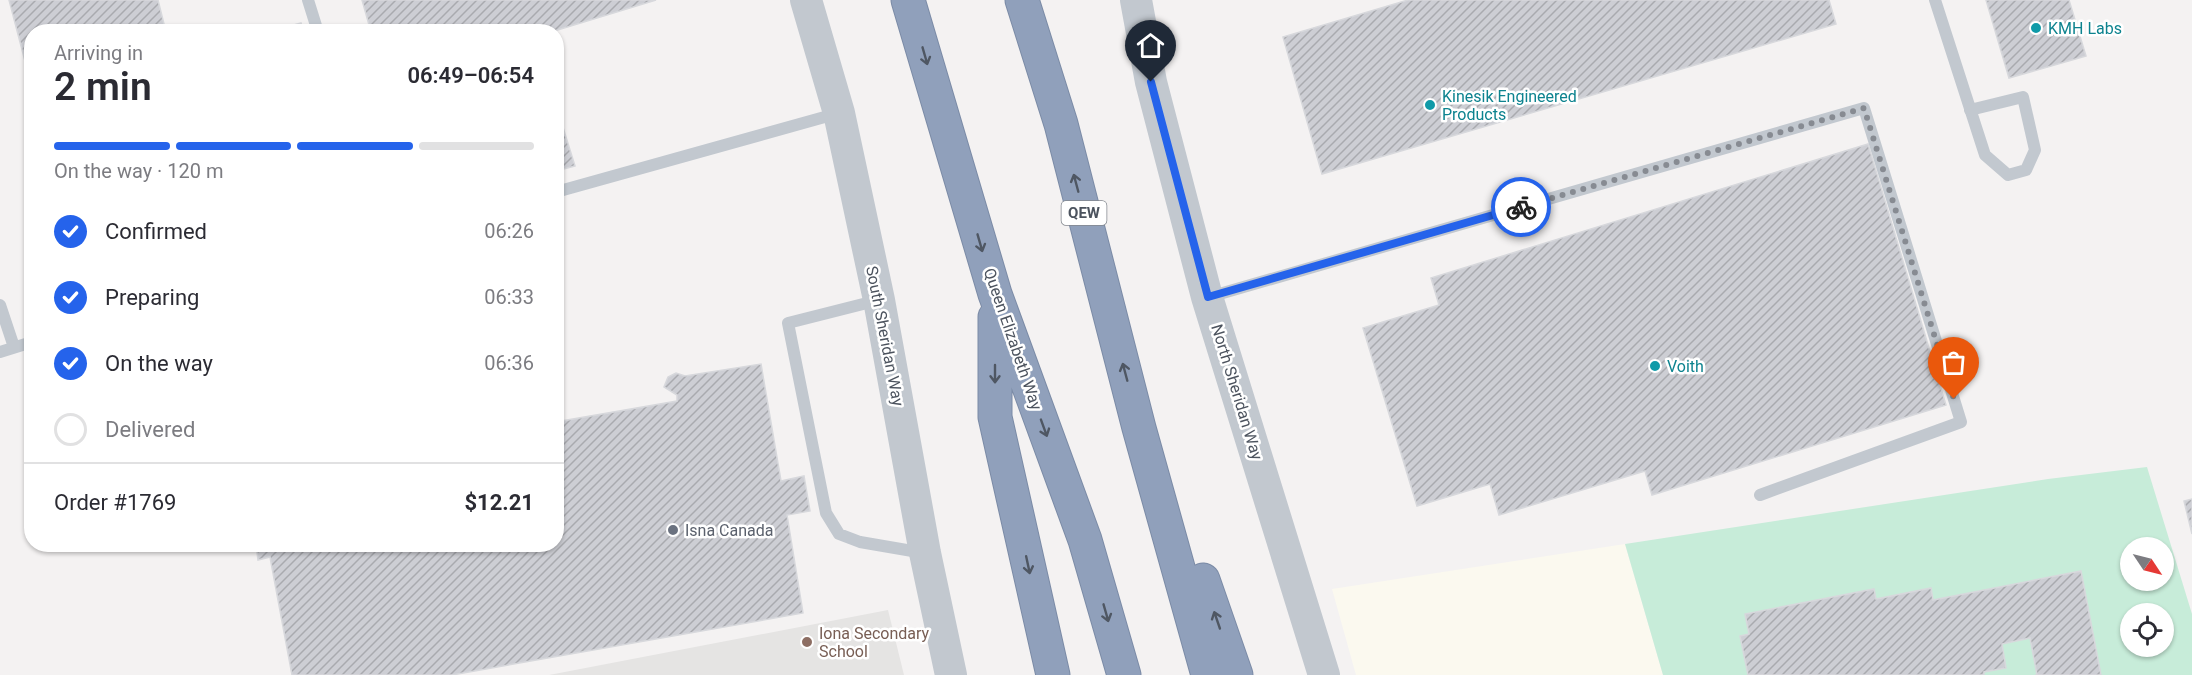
<!DOCTYPE html>
<meta charset="utf-8">
<style>
body{margin:0;font-family:Roboto,sans-serif;background:#f7f7f7;color:#2b2b33;height:100vh;display:flex;flex-direction:column;font-size:22px;white-space:nowrap}
*{box-sizing:border-box;margin:0}
p{font-size:20px;color:#7c7c81}
.icon{flex:none;width:33px;height:33px;fill:none;stroke:currentColor;stroke-width:2;stroke-linecap:round;stroke-linejoin:round}
.map{position:relative;flex:1;overflow:hidden}
.panel{position:absolute;left:24px;top:24px;width:540px;height:528px;display:flex;flex-direction:column;background:#fff;border-radius:24px;box-shadow:0 2px 4px #0004}
.panel>*{flex:none}
.needle{width:39px;rotate:125deg}
.tools{position:absolute;left:2120px;top:537px;display:grid;gap:12px}
.tools a{display:grid;place-items:center;width:54px;height:54px;border-radius:50%;background:#fff;box-shadow:0 2px 4px #0004;font-size:30px}
.pin{position:absolute;display:grid;place-items:center;width:51px;height:51px;color:#fff;margin:-62px -26px;border-radius:50% 50% 50% 0;rotate:-45deg;box-shadow:0 0 6px #0007}
.pin .icon{rotate:45deg}
.courier{position:absolute;display:grid;place-items:center;width:60px;height:60px;margin:-30px;border:4px solid #2563eb;border-radius:50%;background:#fff;color:#222;box-shadow:0 2px 8px #0007}
.summary em{font-style:normal;font-weight:600}
.summary div{display:flex;flex-direction:column-reverse}
.summary{display:flex;align-items:center;justify-content:space-between;height:102px;padding:0 30px}
h1{font-size:39px;font-weight:600;line-height:45px}
.bar{display:grid;grid-template-columns:repeat(4,1fr);gap:9px 6px;align-content:center;height:72px;padding:0 30px}
.bar i{height:8px;border-radius:4px;background:#e1e1e2}
.bar .active{background:#2563eb}
.bar p{grid-column:span 4}
.line{display:flex;align-items:center;gap:15px;padding:0 30px;border-top:2px solid #e1e1e2}
.line div{flex:1}
ol{padding:0 30px;list-style:none}
li{display:flex;align-items:center;gap:18px;height:66px}
li p{margin-inline-start:auto}
li .icon{padding:6px;border-radius:50%;background:#2563eb;color:#fff;stroke-width:4}
li:last-child{color:#7c7c81}
li i{width:33px;height:33px;border:3px solid #e1e1e2;border-radius:50%}
.map>svg:first-child{display:block}
</style>
<div class="map">
<svg width="2192" height="675" viewBox="0 0 2192 675">
<defs>
<pattern id="building-hatch" width="6" height="6" patternUnits="userSpaceOnUse" patternTransform="scale(1.5)"><rect width="6" height="6" fill="#cdced4"/><path d="M-1 1l2-2M0 6l6-6M5 7l2-2" fill="none" stroke="#a9aaaf"/></pattern>
</defs>
<rect width="100%" height="100%" fill="#f4f2f2"/>
<path fill="#fbf9ef" d="M1625 544 1663 675H1356L1332 589Z"/>
<path fill="#e5e4e3" d="M888 610 904 675H549Z"/>
<path fill="#c7ecd9" fill-rule="evenodd" d="M2147 467 2192 614V675H1663L1625 544 2048 479ZM2130 548H2163V580H2130ZM2130 614H2163V646H2130Z"/>
<path fill="url(#building-hatch)" stroke="#d7d8dc" stroke-width="1.5" d="M9 0H158L166 32H32V88Z
M362 0H656L551 32H371Z
M1408 0H1829L1836 24 1322 174 1283 37Z
M1986 0H2069L2086 56 2009 78Z
M301 23 304 32H269Z
M556 105 575 166 556 171Z
M1868 144 1946 405 1652 495 1645 471 1499 515 1490 484 1417 506 1363 328 1439 305 1431 278Z
M761 364 781 481 804 476 810 511 787 515 803 613 452 675H292L270 557 258 560 256 544H556V422L677 401V395L664 387 668 377 676 373 685 376Z
M2192 499V534L2184 501Z
M2081 571 2101 675H2035H2037L2030 638 2002 644 2006 668 1984 672V675H1748L1740 636 1749 634 1745 614 1874 589 1876 599 1931 588 1933 600Z"/>
<g fill="none" stroke-linecap="round" stroke-linejoin="round">
<defs>
<path id="motorway" d="M908 0 995 294 1085 540 1124 675
M1022 0 1061 124 1139 428 1208 675
M995 317V417L1053 675
M1203 580 1236 675"/>
</defs>
<use href="#motorway" stroke="#7b8ba6" stroke-width="35"/>
<path stroke="#c2c8cf" stroke-width="12" d="M308 0 318 32
M1935 0 1985 155 2008 175 2026 170 2035 150 2023 97 1970 110
M556 192 839 113
M1209 297 1864 108 1961 422 1760 495
M879 300 788 323 826 513 839 534 860 542 924 553
M0 305 14 347
M0 352 32 342"/>
<path stroke="#c2c8cf" stroke-width="32" d="M806 0 839 113 879 300 925 553 951 675
M1136 0 1151 82 1207 297 1324 675"/>
<use href="#motorway" stroke="#90a0bb" stroke-width="33"/>
</g>
<defs><path id="oneway-shaft" d="M-6 0H5M1.5-3L5.5 0L1.5 3" fill="none" stroke-width="1.6" stroke-linecap="round" stroke-linejoin="round" transform="scale(1.5)"/></defs>
<g stroke="#4f5763">
<use href="#oneway-shaft" transform="translate(925 56) rotate(74)"/>
<use href="#oneway-shaft" transform="translate(1076 183) rotate(-105)"/>
<use href="#oneway-shaft" transform="translate(980 243) rotate(74)"/>
<use href="#oneway-shaft" transform="translate(1125 372) rotate(-105)"/>
<use href="#oneway-shaft" transform="translate(995 374) rotate(90)"/>
<use href="#oneway-shaft" transform="translate(1044 428) rotate(70)"/>
<use href="#oneway-shaft" transform="translate(1028 565) rotate(78)"/>
<use href="#oneway-shaft" transform="translate(1106 613) rotate(74)"/>
<use href="#oneway-shaft" transform="translate(1217 620) rotate(-109)"/>
</g>
<g fill="none" stroke-linecap="round" stroke-linejoin="round">
<path stroke="#878b92" stroke-width="6" stroke-dasharray="0 10.8" d="M1521 207 1864 108 1954 399"/>
<path stroke="#2563eb" stroke-width="8" d="M1151 82 1208 297 1521 207"/>
</g>
<g fill="#0f9aa8" stroke="#fff" stroke-width="2">
<circle cx="2036" cy="28" r="6"/>
<circle cx="1430" cy="105" r="6"/>
<circle cx="1655" cy="366" r="6"/>
</g>
<circle fill="#6b7280" stroke="#fff" stroke-width="2" cx="673" cy="530" r="6"/>
<circle fill="#8d6e63" stroke="#fff" stroke-width="2" cx="807" cy="642" r="6"/>
<g text-anchor="middle" dominant-baseline="central" stroke-width="5" stroke-linejoin="round" paint-order="stroke">
<rect fill="#fff" stroke="#82878e" stroke-width="1.5" x="1061.5" y="201" width="45" height="24" rx="4.5"/>
<g font-size="15" font-weight="bold" fill="#4c535e">
<text x="1084" y="213">QEW</text>
</g>
<g font-size="16" fill="#0d838f" stroke="#fff" text-anchor="start">
<text x="2048" y="28">KMH Labs</text>
<text x="1442" y="96">Kinesik Engineered<tspan x="1442" dy="18">Products</tspan></text>
<text x="1667" y="366">Voith</text>
</g>
<g font-size="16" fill="#4c535e" stroke="#fff">
<text transform="translate(885 336) rotate(79)">South Sheridan Way</text>
<text transform="translate(1013 339) rotate(71)">Queen Elizabeth Way</text>
<text transform="translate(1237 392) rotate(73)">North Sheridan Way</text>
</g>
<g font-size="16" fill="#5b616d" stroke="#fff" text-anchor="start">
<text x="685" y="530">Isna Canada</text>
</g>
<g font-size="16" fill="#785e54" stroke="#fff" text-anchor="start">
<text x="819" y="633">Iona Secondary<tspan x="819" dy="18">School</tspan></text>
</g>
</g>
</svg>
<div class="tools">
<a><svg class="needle" viewBox="-14 -14 28 28"><path d="M0-13l5 13h-10z" fill="#e53935"/><path d="M0 13l5-13h-10z" fill="#7c7c81"/></svg></a>
<a><svg class="icon" aria-label="locate" viewBox="0 0 24 24"><circle cx="12" cy="12" r="6"/><path d="M12 2v4M12 18v4M2 12h4M18 12h4"/></svg></a>
</div>
<div class="pin" style="left:1954px;top:399px;background:#ea580c"><svg class="icon" aria-label="bag" viewBox="0 0 24 24"><path d="M5 8h14l-1 12H6zM9 8a3 3 0 0 1 6 0"/></svg></div>
<div class="pin" style="left:1151px;top:82px;background:#1f2937"><svg class="icon" aria-label="home" viewBox="0 0 24 24"><path d="M3 11l9-7 9 7M6 9v11h12V9"/></svg></div>
<div class="courier" style="left:1521px;top:207px"><svg class="icon" aria-label="bike" viewBox="0 0 24 24"><circle cx="6" cy="16" r="4"/><circle cx="18" cy="16" r="4"/><path d="M6 16l4-8h5l3 8M10 8l3 8H6M13 5h3"/></svg></div>
<section class="panel">
<div class="summary"><div><h1>2 min</h1><p>Arriving in</p></div><em>06:49–06:54</em></div>
<div class="bar"><i class="active"></i><i class="active"></i><i class="active"></i><i></i><p>On the way · 120 m</p></div>
<ol>
<li><svg class="icon" aria-label="check" viewBox="0 0 24 24"><path d="M5 12l5 5 9-10"/></svg>Confirmed<p>06:26</p></li>
<li><svg class="icon" aria-label="check" viewBox="0 0 24 24"><path d="M5 12l5 5 9-10"/></svg>Preparing<p>06:33</p></li>
<li><svg class="icon" aria-label="check" viewBox="0 0 24 24"><path d="M5 12l5 5 9-10"/></svg>On the way<p>06:36</p></li>
<li><i></i>Delivered</li>
</ol>
<div class="line" style="height:78px"><div>Order #1769</div><b>$12.21</b></div>
</section>
</div>
